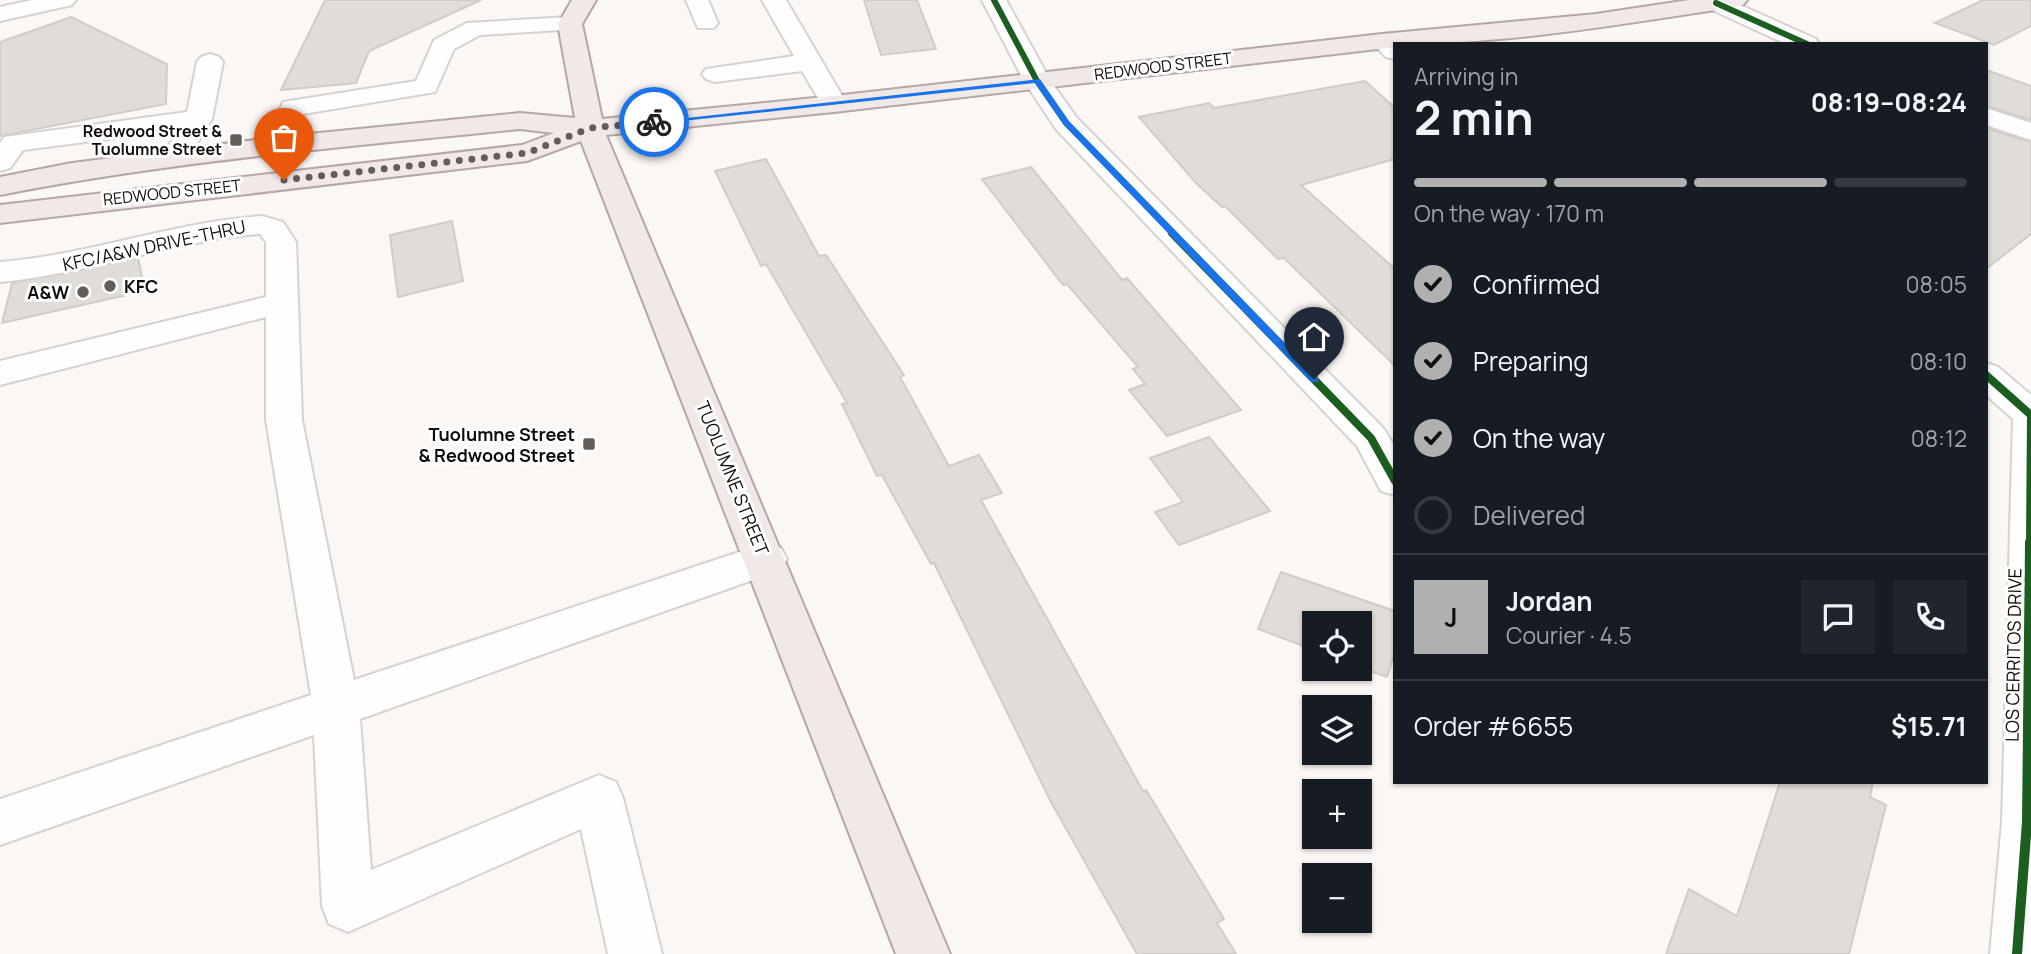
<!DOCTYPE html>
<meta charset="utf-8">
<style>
body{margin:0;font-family:Manrope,sans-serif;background:#20242c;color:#f1f3f6;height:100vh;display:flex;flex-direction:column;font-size:26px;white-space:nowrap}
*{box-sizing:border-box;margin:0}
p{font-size:23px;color:#9ea1a6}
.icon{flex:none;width:38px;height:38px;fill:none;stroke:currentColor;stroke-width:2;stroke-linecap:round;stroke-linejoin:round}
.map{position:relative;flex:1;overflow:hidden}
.drawer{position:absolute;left:1393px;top:42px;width:595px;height:742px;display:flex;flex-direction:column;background:#171b24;border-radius:0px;box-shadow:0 2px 5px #0004}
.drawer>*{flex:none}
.fabs{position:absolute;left:1302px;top:611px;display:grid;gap:14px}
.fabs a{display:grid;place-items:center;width:70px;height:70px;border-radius:0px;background:#171b24;box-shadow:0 2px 5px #0004;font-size:35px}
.pin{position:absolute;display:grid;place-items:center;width:60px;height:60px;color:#fff;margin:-72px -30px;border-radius:50% 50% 50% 0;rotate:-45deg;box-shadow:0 0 7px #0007}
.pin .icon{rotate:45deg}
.courier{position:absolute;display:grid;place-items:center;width:70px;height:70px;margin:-35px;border:5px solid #1a73e8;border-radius:50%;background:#fff;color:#222;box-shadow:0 2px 9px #0007}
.summary em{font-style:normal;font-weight:700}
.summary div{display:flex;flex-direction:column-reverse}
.summary{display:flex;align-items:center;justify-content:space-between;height:119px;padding:0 21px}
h1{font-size:46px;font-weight:700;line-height:52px}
.bar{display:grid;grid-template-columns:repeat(4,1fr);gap:10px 7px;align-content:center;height:84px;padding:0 21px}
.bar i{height:9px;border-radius:5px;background:#363941}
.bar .active{background:#b1b0b1}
.bar p{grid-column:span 4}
.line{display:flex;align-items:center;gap:18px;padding:0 21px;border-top:2px solid #363941}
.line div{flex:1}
.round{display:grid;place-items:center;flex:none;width:74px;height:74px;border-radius:0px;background:#20242c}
ol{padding:0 21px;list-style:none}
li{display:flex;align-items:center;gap:21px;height:77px}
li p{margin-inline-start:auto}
li .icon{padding:7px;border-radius:50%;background:#b1b0b1;color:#111;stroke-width:4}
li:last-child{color:#9ea1a6}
li i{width:38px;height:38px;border:4px solid #363941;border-radius:50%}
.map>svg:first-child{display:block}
</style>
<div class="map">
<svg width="2031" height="954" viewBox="0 0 2031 954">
<rect width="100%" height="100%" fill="#fbf7f5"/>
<path fill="#e0ddd9" stroke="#d0ccc8" stroke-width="2" d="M325 0H481L369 51 356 83 281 90Z
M864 0H917L936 49 881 55Z
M1983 0H2031V26L1994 45 1935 23Z
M71 17 167 64 166 104 0 136V42Z
M1986 70 2031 86V120L1986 106Z
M1365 81 1395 108V159L1301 185 1395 269V366L1284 258 1278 259 1225 206 1222 207 1195 182 1139 117 1209 103 1214 108Z
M1986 128 2031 142V234L1986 269Z
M766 159 819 256 826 255 904 375 900 377 949 466 979 455 1002 493 981 500 1143 791 1146 790 1224 919 1217 923 1236 954H1137L1051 802 934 563 931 564 882 475 877 476 842 404 847 403 766 264 761 266 715 171Z
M1031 167 1122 280 1127 278 1241 410 1167 436 1129 390 1145 384 1133 369 1138 367 1067 284 1063 285 982 179Z
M452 221 463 281 398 297 390 235Z
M138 258 145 291 2 323 12 283Z
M1209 437 1270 511 1179 545 1155 512 1183 502 1150 458Z
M1281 572 1395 611V651L1387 677 1360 667V623H1314V650L1258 629Z
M1780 782H1873L1870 797 1886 805 1849 954H1666L1689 889 1737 916Z"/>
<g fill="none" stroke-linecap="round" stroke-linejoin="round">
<defs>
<path id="minor" d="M32 0H76L72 5 0 21V7Z
M686 0H708L718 23 714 28H698Z
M762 0H786L847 104 843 110H825L802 71 715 82 706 79 702 74 706 69 794 56Z
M982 0H1006L1050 80 1076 117 1384 429 1395 447V495L1381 491 1357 446 1056 129 1024 81Z
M1706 0H1729L1816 39 1819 44H1786L1708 8 1704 3Z
M570 17 578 19 582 24 578 29 480 35 454 49 435 92 303 114 289 151H269L265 145 283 102 416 81 434 40 467 23Z
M1382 34 1400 44H1395V59L1386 57 1370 41 1373 36Z
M210 54 219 57 223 62 212 119 185 163 175 165 165 163 161 157 179 130 23 150 10 168 0 171V143L4 137 187 112 197 62 201 57Z
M1986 108 2031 123V140L1986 125Z
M262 216 283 222 296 242 302 420 354 680 766 543 781 548 787 559 781 570 360 719 371 870 599 775 616 782 623 798 662 954H608L581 829 348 932 329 924 322 906 314 735 0 845V799L311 695 266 420V317L0 385V361L266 297V242L260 234C172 241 88 274 0 282V262C89 255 173 222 262 216Z
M1986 363 1998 367 2031 395V954H1990L2002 822 2013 419 1986 395Z"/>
<path id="major" d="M572 0H596L582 24 602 119 834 96 1382 34 1596 14 1689 0H1747L1743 5 1735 7C1623 24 1509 44 1395 44V47L834 112 606 135 950 954H896L581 141 527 161 0 223V205L522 145 554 133 520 129C346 147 171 161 0 195V177L72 163 279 137 520 113 575 118 558 24Z"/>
</defs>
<use href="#minor" stroke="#d7d2d0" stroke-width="4"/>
<use href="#major" stroke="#b6a7a6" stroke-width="4"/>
<use href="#minor" fill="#fefefe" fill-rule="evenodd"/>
<use href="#major" fill="#f0e9e8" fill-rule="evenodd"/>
<defs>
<path id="cycleway-far2" d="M994 0 1037 81 1066 123 1174 234
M1716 3 1807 44"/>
<path id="cycleway-far1" d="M1172 233 1371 438 1395 481
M1986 375 2031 415 2030 544"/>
<path id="cycleway" d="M2017 954 2027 822 2030 542"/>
</defs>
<use href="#cycleway-far2" stroke="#fff" stroke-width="9"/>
<use href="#cycleway-far1" stroke="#fff" stroke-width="12"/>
<use href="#cycleway" stroke="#fff" stroke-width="15"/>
<use href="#cycleway-far2" stroke="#1b5e20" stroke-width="6"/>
<use href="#cycleway-far1" stroke="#1b5e20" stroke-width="8"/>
<use href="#cycleway" stroke="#1b5e20" stroke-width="10"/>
</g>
<path fill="#1a73e8" d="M1040 79 1069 121 1318 377V382H1311L1064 125 1035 83 654 124 650 122Z"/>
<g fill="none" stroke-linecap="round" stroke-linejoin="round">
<path stroke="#635e5c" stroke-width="7" stroke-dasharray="0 12.6" d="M284 180 527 153 590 128 654 122"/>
</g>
<g fill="#635e5c" stroke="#fff" stroke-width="2.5">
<rect x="229" y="133" width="14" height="14" rx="3.5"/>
<circle cx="110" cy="286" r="7"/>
<circle cx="83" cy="292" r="7"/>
<rect x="582" y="437" width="14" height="14" rx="3.5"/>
</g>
<g text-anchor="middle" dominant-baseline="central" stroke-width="6" stroke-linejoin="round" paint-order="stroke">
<g font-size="16" fill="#110c09" stroke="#fff">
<text transform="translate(1163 66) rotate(-7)">REDWOOD STREET</text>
<text transform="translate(172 192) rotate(-6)">REDWOOD STREET</text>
</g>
<g font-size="16" font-weight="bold" fill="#110c09" stroke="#fff" text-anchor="end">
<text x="222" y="131">Redwood Street &amp;<tspan x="222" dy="18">Tuolumne Street</tspan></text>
</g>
<g font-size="18" fill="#110c09" stroke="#fff">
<text transform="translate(154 245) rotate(-12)">KFC/A&amp;W DRIVE-THRU</text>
<text transform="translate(733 478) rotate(68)">TUOLUMNE STREET</text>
<text transform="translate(2013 655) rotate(-89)">LOS CERRITOS DRIVE</text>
</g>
<g font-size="18" font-weight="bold" fill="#110c09" stroke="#fff" text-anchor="end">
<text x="124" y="286" text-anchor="start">KFC</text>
<text x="69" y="292">A&amp;W</text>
<text x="575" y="434">Tuolumne Street<tspan x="575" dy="21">&amp; Redwood Street</tspan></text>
</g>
</g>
</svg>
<div class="fabs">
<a><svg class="icon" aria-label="locate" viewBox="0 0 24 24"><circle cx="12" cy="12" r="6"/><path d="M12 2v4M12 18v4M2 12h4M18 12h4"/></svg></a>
<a><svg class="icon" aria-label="layers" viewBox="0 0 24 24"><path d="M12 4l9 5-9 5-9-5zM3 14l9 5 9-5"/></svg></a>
<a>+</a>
<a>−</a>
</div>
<div class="pin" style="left:284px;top:180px;background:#ea580c"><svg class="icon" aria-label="bag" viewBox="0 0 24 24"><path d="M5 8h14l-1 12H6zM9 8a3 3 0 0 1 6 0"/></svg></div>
<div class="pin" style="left:1314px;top:379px;background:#1f2937"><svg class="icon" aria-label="home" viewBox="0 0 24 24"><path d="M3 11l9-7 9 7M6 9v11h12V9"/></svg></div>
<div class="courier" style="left:654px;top:122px"><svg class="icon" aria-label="bike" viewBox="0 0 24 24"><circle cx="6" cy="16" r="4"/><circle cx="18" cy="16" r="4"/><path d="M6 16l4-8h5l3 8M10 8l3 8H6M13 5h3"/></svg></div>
<section class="drawer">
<div class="summary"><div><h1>2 min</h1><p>Arriving in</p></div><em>08:19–08:24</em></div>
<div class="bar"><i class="active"></i><i class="active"></i><i class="active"></i><i></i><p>On the way · 170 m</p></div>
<ol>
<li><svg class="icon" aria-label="check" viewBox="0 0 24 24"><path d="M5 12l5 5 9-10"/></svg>Confirmed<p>08:05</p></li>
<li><svg class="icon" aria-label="check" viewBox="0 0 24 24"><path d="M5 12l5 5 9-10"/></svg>Preparing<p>08:10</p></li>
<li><svg class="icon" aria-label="check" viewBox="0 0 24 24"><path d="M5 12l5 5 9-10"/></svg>On the way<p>08:12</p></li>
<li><i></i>Delivered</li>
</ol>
<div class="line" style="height:126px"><b class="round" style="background:#b1b0b1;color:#111">J</b><div><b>Jordan</b><p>Courier · 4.5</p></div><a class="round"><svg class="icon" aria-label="chat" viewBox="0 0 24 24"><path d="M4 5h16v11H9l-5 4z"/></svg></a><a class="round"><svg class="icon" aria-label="phone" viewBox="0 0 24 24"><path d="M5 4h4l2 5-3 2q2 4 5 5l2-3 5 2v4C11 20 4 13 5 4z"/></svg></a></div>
<div class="line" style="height:91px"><div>Order #6655</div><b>$15.71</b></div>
</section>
</div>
